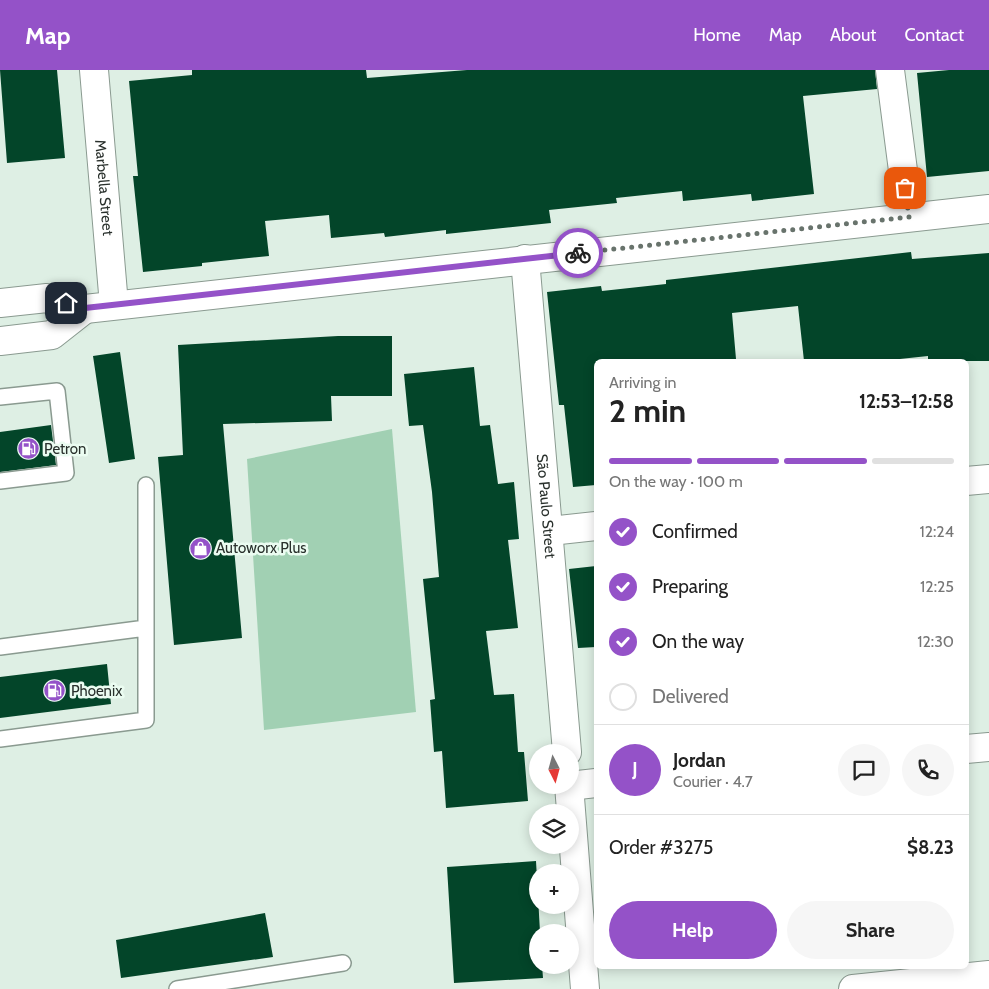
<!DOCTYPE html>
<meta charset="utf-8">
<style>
body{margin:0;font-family:Cabin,sans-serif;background:#f6f6f6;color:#222;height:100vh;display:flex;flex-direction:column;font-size:19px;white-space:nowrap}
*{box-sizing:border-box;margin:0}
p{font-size:16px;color:#767676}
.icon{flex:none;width:28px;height:28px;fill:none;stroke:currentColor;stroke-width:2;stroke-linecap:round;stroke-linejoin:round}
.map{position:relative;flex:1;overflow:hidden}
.drawer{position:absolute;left:594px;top:289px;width:375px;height:610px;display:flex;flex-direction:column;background:#fff;border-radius:8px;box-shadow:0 2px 12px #0003}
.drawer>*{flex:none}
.needle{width:32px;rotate:174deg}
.buttons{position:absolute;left:529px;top:674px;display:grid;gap:10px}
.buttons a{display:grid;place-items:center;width:50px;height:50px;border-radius:50%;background:#fff;box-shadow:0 2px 12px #0003;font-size:25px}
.pin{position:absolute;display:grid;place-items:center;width:42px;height:42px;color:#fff;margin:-21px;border-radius:10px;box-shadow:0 2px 8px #0006}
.courier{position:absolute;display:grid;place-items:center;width:50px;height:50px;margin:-25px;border:4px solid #9452c8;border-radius:50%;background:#fff;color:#222;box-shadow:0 1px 6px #0007}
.headline em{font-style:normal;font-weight:700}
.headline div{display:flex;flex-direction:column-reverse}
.headline{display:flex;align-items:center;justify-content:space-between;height:85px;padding:0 15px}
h1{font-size:32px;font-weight:700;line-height:38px}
.bar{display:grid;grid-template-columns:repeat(4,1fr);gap:8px 5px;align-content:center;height:60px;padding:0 15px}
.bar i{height:6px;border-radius:4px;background:#e0e0e0}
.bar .active{background:#9452c8}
.bar p{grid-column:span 4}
.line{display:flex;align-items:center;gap:12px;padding:0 15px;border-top:1px solid #e0e0e0}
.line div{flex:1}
.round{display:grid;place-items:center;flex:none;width:52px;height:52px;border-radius:26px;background:#f6f6f6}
ol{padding:0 15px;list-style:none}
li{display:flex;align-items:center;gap:15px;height:55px}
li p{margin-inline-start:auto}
li .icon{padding:5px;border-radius:50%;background:#9452c8;color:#fff;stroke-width:4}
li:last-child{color:#767676}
li i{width:28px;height:28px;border:2px solid #e0e0e0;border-radius:50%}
.action{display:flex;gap:10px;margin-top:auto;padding:10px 15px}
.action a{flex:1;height:58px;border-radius:30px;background:#9452c8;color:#fff;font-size:20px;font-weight:700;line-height:58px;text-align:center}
.action a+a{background:#f6f6f6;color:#222}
header{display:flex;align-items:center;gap:30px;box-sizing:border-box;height:70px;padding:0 25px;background:#9452c8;color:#fff}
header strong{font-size:24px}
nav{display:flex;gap:28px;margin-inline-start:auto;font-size:18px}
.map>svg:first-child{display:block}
</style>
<header>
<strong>Map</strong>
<nav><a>Home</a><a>Map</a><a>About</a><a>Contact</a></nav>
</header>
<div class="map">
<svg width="989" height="919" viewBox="0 0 989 919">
<rect width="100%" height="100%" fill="#deefe4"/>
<path fill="#a1d0b3" d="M392 359 416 642 264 660 247 389Z"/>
<path fill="#034529" d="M0 0H57L65 88 7 93Z
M192 0H366L367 8 467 0H875L877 19 803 26 814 124 752 131 751 124 683 131 682 121 616 128 617 133 549 140 551 153 446 164V160L385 167 384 163 331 168 329 145 265 151 269 186 202 193V196L143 202 133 106H138L129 11 192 5Z
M949 0H989V101L927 107 917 3Z
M911 182 912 189 989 183V291H928V286L881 291H804L798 236 732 243 736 289 714 291H596V415L573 417 564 335H559L547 222 601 216 602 221 666 214V210Z
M338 266H392V326H331L332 351 223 354 242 568 174 575 158 387 183 385 178 275Z
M120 282 135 389 109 393 93 286Z
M474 297 480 356 490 355 498 414 514 412 519 469 508 470 518 558 486 561 494 625 514 624 518 682H524L528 731 446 738 442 681 434 682 430 630 435 629 423 509 439 507 432 422 423 355 409 356 404 304Z
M51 355 56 395 0 402V362Z
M596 496V577L578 578 569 499Z
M107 594 111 634 0 648V607Z
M536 791 540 862H538V895H542L543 908 454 913 447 797Z
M265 843 273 887 121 908 116 870Z"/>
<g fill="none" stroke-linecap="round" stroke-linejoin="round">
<defs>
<path id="service" d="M0 327 57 321 66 403 0 411
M0 577 146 558
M0 669 146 650V415
M177 919 343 893"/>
<g id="minor">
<path id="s1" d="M94 0 114 235"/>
<path d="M890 0 909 147"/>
<path id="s2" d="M525 189 567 682"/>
<path d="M0 233 47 228 85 239 989 139"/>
<path d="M0 271 52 265 85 239"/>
<path d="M966 411 989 409"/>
<path d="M550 461 596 456"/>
<path d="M966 679 989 677"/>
<path d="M569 715 585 919"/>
<path d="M569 716 596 713"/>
<path d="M853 919 989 905"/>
</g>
</defs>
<use href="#service" stroke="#8a9a90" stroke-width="18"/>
<use href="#minor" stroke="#8a9a90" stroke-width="30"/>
<use href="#service" stroke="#fff" stroke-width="15"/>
<use href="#minor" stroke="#fff" stroke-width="28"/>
</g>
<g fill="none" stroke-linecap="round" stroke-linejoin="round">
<path stroke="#68736c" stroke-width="5" stroke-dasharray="0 9" d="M578 183 909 147 905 118"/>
<path stroke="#9452c8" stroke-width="6" d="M66 233 85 238 578 183"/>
</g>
<defs>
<symbol id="fuel-disc" viewBox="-11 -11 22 22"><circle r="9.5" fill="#9452c8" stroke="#ebfcf1"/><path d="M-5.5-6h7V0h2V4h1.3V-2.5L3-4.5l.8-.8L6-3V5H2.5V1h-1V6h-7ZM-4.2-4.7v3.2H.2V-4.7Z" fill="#fff"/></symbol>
<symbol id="shop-disc" viewBox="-11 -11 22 22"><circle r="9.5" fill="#9452c8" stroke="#ebfcf1"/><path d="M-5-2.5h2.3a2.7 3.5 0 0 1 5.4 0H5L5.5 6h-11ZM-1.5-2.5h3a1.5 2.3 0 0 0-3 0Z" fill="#fff"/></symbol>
</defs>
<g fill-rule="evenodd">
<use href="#fuel-disc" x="16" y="366" width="25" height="25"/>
<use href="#shop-disc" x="188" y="466" width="25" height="25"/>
<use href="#fuel-disc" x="42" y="608" width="25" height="25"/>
</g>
<g text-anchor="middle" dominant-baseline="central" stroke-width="5" stroke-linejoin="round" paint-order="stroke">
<g font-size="15" fill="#29302c" stroke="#ebfcf1">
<text stroke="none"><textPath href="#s1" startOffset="118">Marbella Street</textPath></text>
<text stroke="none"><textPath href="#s2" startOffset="248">São Paulo Street</textPath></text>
</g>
<g font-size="15" fill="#29302c" stroke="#ebfcf1" text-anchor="start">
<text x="44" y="379">Petron</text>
<text x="216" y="478">Autoworx Plus</text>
<text x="71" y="621">Phoenix</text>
</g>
</g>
</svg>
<div class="buttons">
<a><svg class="needle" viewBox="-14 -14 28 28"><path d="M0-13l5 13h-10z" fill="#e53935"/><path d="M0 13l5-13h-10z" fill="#767676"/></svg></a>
<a><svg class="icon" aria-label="layers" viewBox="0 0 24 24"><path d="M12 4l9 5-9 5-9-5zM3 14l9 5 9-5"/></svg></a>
<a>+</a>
<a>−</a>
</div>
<div class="pin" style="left:905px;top:118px;background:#ea580c"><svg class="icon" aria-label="bag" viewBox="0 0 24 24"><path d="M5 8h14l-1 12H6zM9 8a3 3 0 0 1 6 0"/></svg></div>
<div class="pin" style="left:66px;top:233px;background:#1f2937"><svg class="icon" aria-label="home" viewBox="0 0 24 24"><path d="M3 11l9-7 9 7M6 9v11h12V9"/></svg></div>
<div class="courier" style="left:578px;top:183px"><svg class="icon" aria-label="bike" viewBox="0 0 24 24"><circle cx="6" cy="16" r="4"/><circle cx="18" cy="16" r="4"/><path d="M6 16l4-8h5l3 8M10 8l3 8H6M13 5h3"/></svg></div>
<section class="drawer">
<div class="headline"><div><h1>2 min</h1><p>Arriving in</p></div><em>12:53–12:58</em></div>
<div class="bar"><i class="active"></i><i class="active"></i><i class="active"></i><i></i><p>On the way · 100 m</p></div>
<ol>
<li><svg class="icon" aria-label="check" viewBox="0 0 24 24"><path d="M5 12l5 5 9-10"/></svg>Confirmed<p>12:24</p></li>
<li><svg class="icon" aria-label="check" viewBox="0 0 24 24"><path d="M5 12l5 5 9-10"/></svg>Preparing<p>12:25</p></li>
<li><svg class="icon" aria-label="check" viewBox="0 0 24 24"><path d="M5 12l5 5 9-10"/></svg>On the way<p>12:30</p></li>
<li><i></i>Delivered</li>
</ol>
<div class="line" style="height:90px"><b class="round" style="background:#9452c8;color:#fff">J</b><div><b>Jordan</b><p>Courier · 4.7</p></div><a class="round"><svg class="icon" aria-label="chat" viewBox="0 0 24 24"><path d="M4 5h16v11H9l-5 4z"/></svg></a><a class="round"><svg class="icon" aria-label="phone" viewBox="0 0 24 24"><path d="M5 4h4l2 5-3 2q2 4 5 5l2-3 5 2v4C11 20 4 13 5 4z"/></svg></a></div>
<div class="line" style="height:65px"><div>Order #3275</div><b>$8.23</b></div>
<div class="action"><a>Help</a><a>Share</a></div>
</section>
</div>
